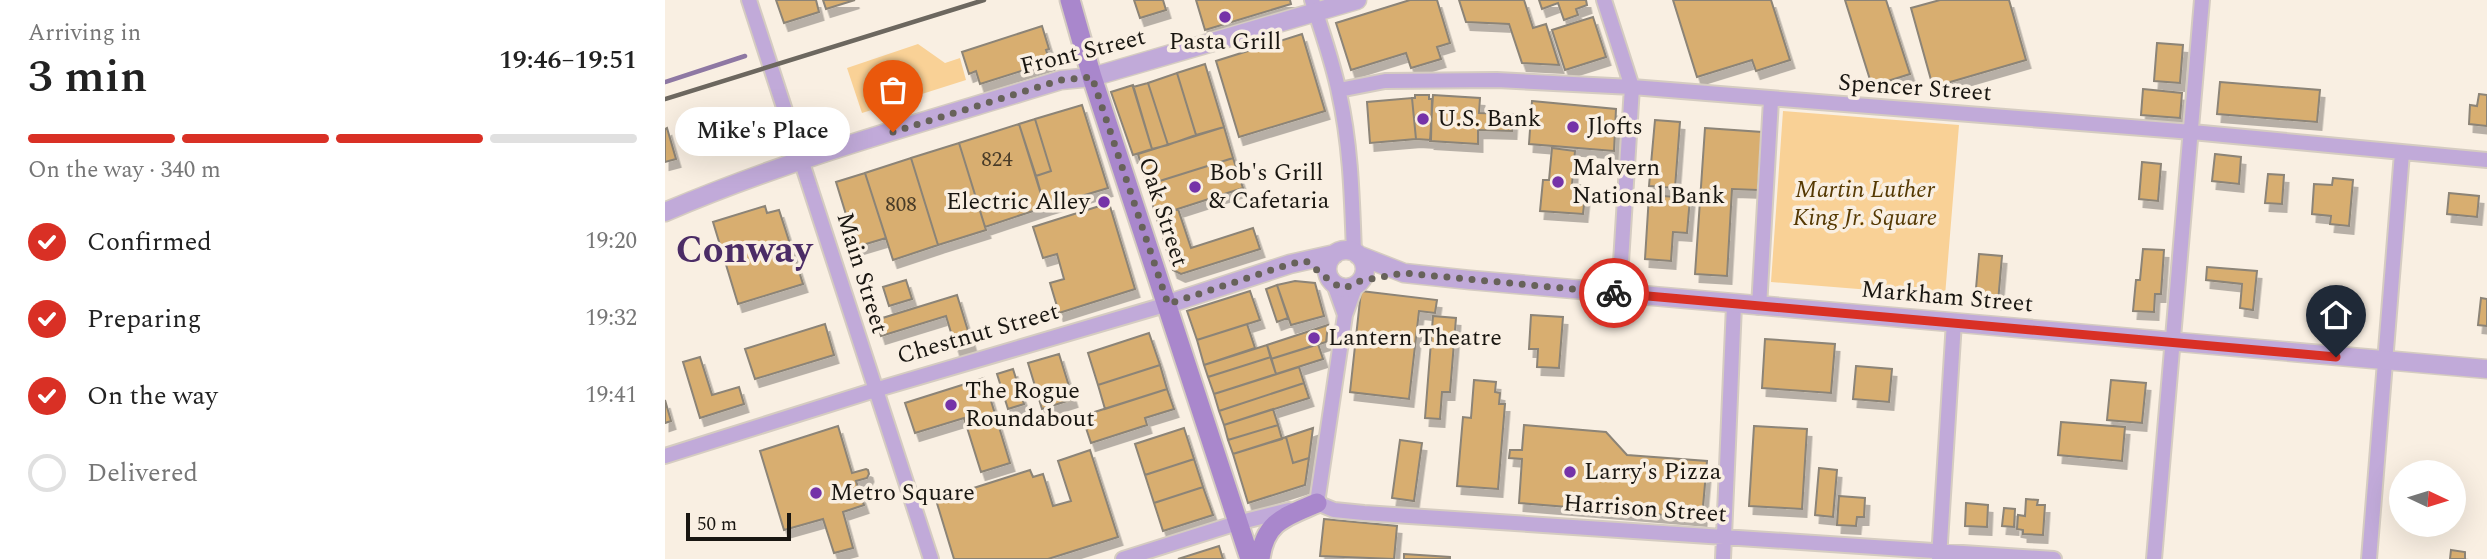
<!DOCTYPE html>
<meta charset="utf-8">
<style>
body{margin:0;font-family:Spectral,serif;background:#f6f6f6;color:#222;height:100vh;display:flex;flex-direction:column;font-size:26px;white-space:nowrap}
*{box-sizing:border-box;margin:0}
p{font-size:23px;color:#767676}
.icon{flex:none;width:38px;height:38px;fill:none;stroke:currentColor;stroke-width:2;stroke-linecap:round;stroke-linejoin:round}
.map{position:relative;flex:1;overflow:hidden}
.sheet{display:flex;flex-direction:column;background:#fff;width:665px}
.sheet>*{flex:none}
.needle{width:46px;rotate:94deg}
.fabs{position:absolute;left:1724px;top:460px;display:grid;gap:14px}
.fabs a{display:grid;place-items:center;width:77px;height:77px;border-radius:50%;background:#fff;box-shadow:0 7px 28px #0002;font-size:35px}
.scale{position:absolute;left:21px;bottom:18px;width:105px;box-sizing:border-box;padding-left:7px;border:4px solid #191611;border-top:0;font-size:19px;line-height:24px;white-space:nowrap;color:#191611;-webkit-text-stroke:5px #f9efe2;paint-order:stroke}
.pin{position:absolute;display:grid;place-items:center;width:60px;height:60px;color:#fff;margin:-72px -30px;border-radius:50% 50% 50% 0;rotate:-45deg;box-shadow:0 0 7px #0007}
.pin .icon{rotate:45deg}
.courier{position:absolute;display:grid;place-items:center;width:70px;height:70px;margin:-35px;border:5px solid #d93025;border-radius:50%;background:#fff;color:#222;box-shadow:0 2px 9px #0007}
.bubble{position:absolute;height:49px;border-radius:24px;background:#fff;box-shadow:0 7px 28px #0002;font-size:23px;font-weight:600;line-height:49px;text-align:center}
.head em{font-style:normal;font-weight:600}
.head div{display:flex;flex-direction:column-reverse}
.head{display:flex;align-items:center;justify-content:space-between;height:119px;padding:0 28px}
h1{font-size:46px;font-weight:600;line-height:52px}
.bar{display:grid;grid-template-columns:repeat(4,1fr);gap:10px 7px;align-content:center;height:84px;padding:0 28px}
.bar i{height:9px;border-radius:5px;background:#e0e0e0}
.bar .on{background:#d93025}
.bar p{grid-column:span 4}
ol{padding:0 28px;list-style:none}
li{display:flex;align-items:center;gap:21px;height:77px}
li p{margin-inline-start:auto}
li .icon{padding:7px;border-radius:50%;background:#d93025;color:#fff;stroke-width:4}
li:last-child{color:#767676}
li i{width:38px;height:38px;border:4px solid #e0e0e0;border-radius:50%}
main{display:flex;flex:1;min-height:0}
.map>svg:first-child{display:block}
</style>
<main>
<section class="sheet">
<div class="head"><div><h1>3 min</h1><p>Arriving in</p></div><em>19:46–19:51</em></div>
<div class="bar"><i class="on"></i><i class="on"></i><i class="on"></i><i></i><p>On the way · 340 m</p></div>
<ol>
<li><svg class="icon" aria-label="check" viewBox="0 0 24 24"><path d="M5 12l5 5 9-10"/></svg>Confirmed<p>19:20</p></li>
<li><svg class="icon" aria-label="check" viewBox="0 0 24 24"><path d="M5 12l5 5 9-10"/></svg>Preparing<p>19:32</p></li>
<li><svg class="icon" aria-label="check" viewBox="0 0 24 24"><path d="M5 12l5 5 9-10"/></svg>On the way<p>19:41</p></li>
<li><i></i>Delivered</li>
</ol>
</section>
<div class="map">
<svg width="1822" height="559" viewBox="0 0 1822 559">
<defs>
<filter id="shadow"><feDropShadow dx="4.5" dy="8" stdDeviation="0" flood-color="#0004"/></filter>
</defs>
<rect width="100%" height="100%" fill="#f9efe2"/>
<path fill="#f9d196" d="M253 44 280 63 295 58 301 80 197 113 182 68Z
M1118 111 1294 125 1280 296 1106 282Z"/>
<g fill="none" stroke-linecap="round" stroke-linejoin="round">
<path stroke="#8e78a3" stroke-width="4.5" d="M0 82 80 56"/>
</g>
<path fill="#d8ae6f" stroke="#8c8477" stroke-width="2" filter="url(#shadow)" d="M111 0H151L154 12 119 23Z
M158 0H190L161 9Z
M469 0H498L501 10 475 18Z
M531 0H625L626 4 540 30Z
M745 0H772L785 43 772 47 776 59 746 68 741 53 686 70 671 23Z
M794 0H859L868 28 881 24 894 65 857 63 844 24 801 22Z
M874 0H921L922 5 911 9 913 15 899 20 893 3 877 9Z
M1008 0H1106L1125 60 1091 71 1087 60 1032 77Z
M1180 0H1221L1245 74 1207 86Z
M1275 0H1344L1361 60 1268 87 1246 8Z
M928 17 941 57 900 70 887 30Z
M377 26 384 49 381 50 385 62 315 84 311 71 304 74 297 52Z
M637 34 660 111 574 137 551 61Z
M1492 43 1518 45 1515 83 1489 81Z
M540 64 559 127 531 135 512 73Z
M512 73 531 135 503 145 483 83Z
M1555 82 1655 90 1652 122 1552 114Z
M483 83 503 145 487 149 468 87Z
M468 85 487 149 468 155 446 92Z
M1478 89 1517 93 1515 118 1476 115Z
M1814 94 1822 95V126L1804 124 1805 105 1812 106Z
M750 95H764V99H767L766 140 751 139 747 98H750Z
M768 95 815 98 814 113 848 114 847 131 813 130V144L765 141Z
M747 98 751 139 705 143 702 102Z
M867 101 951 109 949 151 864 144Z
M417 105 443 188 380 207 371 176 386 171 370 119Z
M370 119 386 171 371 176 354 124Z
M990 120 1015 122 1010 188 984 186Z
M354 124 380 207 320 227 294 143Z
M559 127 568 158 482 185 473 154Z
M2 128 11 159 0 162V129Z
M1040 128 1097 132 1093 190 1067 189 1062 276 1030 274Z
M294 143 321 230 273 245 246 158Z
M887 148 910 151 907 185 921 186 918 214 875 211 878 180H884Z
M1550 154 1576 157 1574 184 1547 181Z
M246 158 273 245 228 260 200 173Z
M568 158 578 188 491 216 482 185Z
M1477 162 1496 164 1493 201 1474 199Z
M200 173 221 238 191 247 171 182Z
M1603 174 1619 175 1617 204 1600 203Z
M1668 178 1688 180 1684 226 1665 224 1666 216 1647 214 1649 184 1667 185Z
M1784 193 1814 196 1812 217 1782 214Z
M984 195 1025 198 1022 233 1008 232 1006 261 980 259Z
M444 203 470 289 394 313 385 283 399 279 392 254 378 258 368 227Z
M100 206 102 213 114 210 138 284 73 304 48 222Z
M513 209 526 248 588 228 595 249 516 274 508 270 491 216Z
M1478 249 1499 250 1496 294H1490L1489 312 1468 311 1471 280H1475Z
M1314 254 1337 256 1333 302 1310 300Z
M1542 267 1592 271 1588 310 1575 308 1577 284 1541 280Z
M241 280 247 299 224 306 218 287Z
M630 281 650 283 659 316 626 325 612 285Z
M612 285 623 318 612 322 601 289Z
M585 291 595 320 532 340 522 311Z
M696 291 772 300 770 313 754 311 744 399 685 392Z
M292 295 307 344 291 349 281 316 216 336 211 320Z
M1816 298 1822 299V326L1813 325Z
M866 315 898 317 894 368 872 367 873 349H864Z
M768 316 791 318 785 392H777L775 419 760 418Z
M160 324 169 355 90 379 80 349Z
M582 324 590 348 539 365 532 340Z
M663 325 661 342 606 359 602 345Z
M484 333 495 365 433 385 423 353Z
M1100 339 1170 344 1166 393 1097 388Z
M653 344 658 359 611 374 606 359Z
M602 345 606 357 543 377 539 365Z
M394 354 408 399 377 409 363 363Z
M35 357 47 395 74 387 79 404 35 418 18 362Z
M606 357 611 374 549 394 543 377Z
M495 365 502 389 440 409 433 385Z
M1191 366 1227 369 1224 402 1188 399Z
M634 367 639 383 554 411 549 394Z
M348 369 359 404 343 409 332 374Z
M319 378 345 463 316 472 299 418 250 433 240 403Z
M809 380 831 382 830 392 835 393 834 404H840L833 489 792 486 798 417 806 418Z
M1446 380 1481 383 1477 423 1442 420Z
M639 383 644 398 559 425 554 411Z
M502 389 509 409 480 418 482 425 426 443 417 416Z
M0 400 6 421 0 423Z
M608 409 613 425 563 440 559 425Z
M1396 422 1460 427 1457 461 1393 455Z
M613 425 617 439 568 454 563 440Z
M859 425 941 432 962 455 1042 461 1037 518 854 503 857 459 844 458 845 450H857Z
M173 426 187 473 201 469 203 470 204 474 202 478 191 481 199 505 178 512 188 548 169 553 158 519 119 530 95 451Z
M1089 426 1142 429 1137 509 1084 506Z
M519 428 529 459 480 475 470 444Z
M648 428 644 458 628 463 621 437Z
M621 437 628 463 644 458 640 485 583 503 568 454Z
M735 440 757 443 749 501 727 498Z
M425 450 453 537 383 559H289L271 500 365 470 368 477 378 474 388 506 406 501 393 461Z
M529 459 538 487 489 503 480 475Z
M1154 468 1172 470 1168 517 1150 515Z
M538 487 548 515 498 531 489 503Z
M1174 496 1200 498 1199 517H1192L1191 526 1172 525Z
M1361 499 1373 500 1372 505H1380L1378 535 1358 534V530L1352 529 1353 515 1360 516Z
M1301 503 1323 505 1322 527 1300 526Z
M1339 508 1350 509 1349 527 1337 526Z
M659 519 732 526 729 559 655 556Z
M554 546 558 559H513Z
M1786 550 1800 552V559H1785Z
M739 554 785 557V559H739Z"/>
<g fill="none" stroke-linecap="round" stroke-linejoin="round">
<defs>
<path id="minor" d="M84 0 266 559
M647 0C656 30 668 62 674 93 686 146 687 199 689 253
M939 0 967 87 954 294
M674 90 720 81 832 80 967 87 1527 132 1822 160
M669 284 680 315
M1094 307 1106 100
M0 456 210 390 503 304
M652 503 680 315 691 285
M644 505 652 503 669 510 699 513 1389 559
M1274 558 1289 322
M458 559 572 523 624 510
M1058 559 1069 305
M1489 559 1537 0
M1704 559 1737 153"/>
<path id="tertiary" d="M0 212C128 157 263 121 396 80L427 77 692 0
M662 269a19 19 0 1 1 38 0a19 19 0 1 1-38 0Z
M693 255 739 273 805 280 1822 369
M503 304 625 264 670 254"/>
<path id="secondary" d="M405 0 427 77 585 559
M595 559C600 521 620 517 652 503"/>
</defs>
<use href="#minor" stroke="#d5ccc1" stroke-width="18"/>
<use href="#tertiary" stroke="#d5ccc1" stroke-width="21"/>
<use href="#secondary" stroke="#d5ccc1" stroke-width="23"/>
<use href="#minor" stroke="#c1aad9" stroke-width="14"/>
<use href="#tertiary" stroke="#c1aad9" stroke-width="18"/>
<use href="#secondary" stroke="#a987cc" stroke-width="19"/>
<path stroke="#6c675f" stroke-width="4.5" d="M0 99 319 0"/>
</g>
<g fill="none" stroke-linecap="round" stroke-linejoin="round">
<path stroke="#67625a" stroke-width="7" stroke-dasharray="0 12.6" d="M228 132 396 80 427 77 503 304 625 264 641 261 669 284 680 288 695 281 739 273 949 293"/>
<path stroke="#d93025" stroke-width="9" d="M949 293 1671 357"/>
</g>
<g fill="#7533a8" stroke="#f9efe2" stroke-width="2.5">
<circle cx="560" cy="17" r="7"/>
<circle cx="758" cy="119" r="7"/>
<circle cx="908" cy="127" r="7"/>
<circle cx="893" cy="182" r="7"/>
<circle cx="530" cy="187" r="7"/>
<circle cx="439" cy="202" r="7"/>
<circle cx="649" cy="338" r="7"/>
<circle cx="286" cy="405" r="7"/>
<circle cx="905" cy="472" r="7"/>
<circle cx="151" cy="493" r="7"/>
</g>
<g text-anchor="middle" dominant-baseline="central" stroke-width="7" stroke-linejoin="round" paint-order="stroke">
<g font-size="21" fill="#493c28">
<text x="332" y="160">824</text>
<text x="236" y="205">808</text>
</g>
<g font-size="24" fill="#191611" stroke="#f9efe2" text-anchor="start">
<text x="560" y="42" text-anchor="middle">Pasta Grill</text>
<text x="772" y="119">U.S. Bank</text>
<text x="922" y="127">Jlofts</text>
<text x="907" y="168">Malvern<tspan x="907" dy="28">National Bank</tspan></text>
<text x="544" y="173">Bob's Grill<tspan x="544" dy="28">&amp; Cafetaria</tspan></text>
<text x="425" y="202" text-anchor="end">Electric Alley</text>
<text x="663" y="338">Lantern Theatre</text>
<text x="300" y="391">The Rogue<tspan x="300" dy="28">Roundabout</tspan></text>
<text x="919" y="472">Larry's Pizza</text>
<text x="165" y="493">Metro Square</text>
</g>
<g font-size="24" fill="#191611" stroke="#f9efe2">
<text transform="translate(418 52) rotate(-14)">Front Street</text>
<text transform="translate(1250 88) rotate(4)">Spencer Street</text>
<text transform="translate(498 212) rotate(72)">Oak Street</text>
<text transform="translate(197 273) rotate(73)">Main Street</text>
<text transform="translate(1282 297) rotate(5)">Markham Street</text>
<text transform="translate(313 334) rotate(-16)">Chestnut Street</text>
<text transform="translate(980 509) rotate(4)">Harrison Street</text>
</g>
<g font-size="24" font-style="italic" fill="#553903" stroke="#f9efe2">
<text x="1200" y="190">Martin Luther<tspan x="1200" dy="28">King Jr. Square</tspan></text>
</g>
<g font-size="38" font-weight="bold" fill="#4b2c66" stroke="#f9efe2">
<text x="79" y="251">Conway</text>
</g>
</g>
</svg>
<div class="fabs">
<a><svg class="needle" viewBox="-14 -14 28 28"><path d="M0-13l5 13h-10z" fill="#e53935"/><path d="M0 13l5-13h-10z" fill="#767676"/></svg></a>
</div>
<div class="scale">50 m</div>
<div class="pin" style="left:228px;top:132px;background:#ea580c"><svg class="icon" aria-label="bag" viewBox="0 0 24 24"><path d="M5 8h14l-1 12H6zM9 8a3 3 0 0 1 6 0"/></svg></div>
<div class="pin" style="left:1671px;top:357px;background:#1f2937"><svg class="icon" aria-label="home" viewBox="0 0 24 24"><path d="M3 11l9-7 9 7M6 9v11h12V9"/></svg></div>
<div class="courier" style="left:949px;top:293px"><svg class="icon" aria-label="bike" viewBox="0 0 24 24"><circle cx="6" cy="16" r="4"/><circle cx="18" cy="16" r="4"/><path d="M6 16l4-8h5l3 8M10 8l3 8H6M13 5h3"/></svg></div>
<div class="bubble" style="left:10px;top:107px;width:175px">Mike's Place</div>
</div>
</main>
